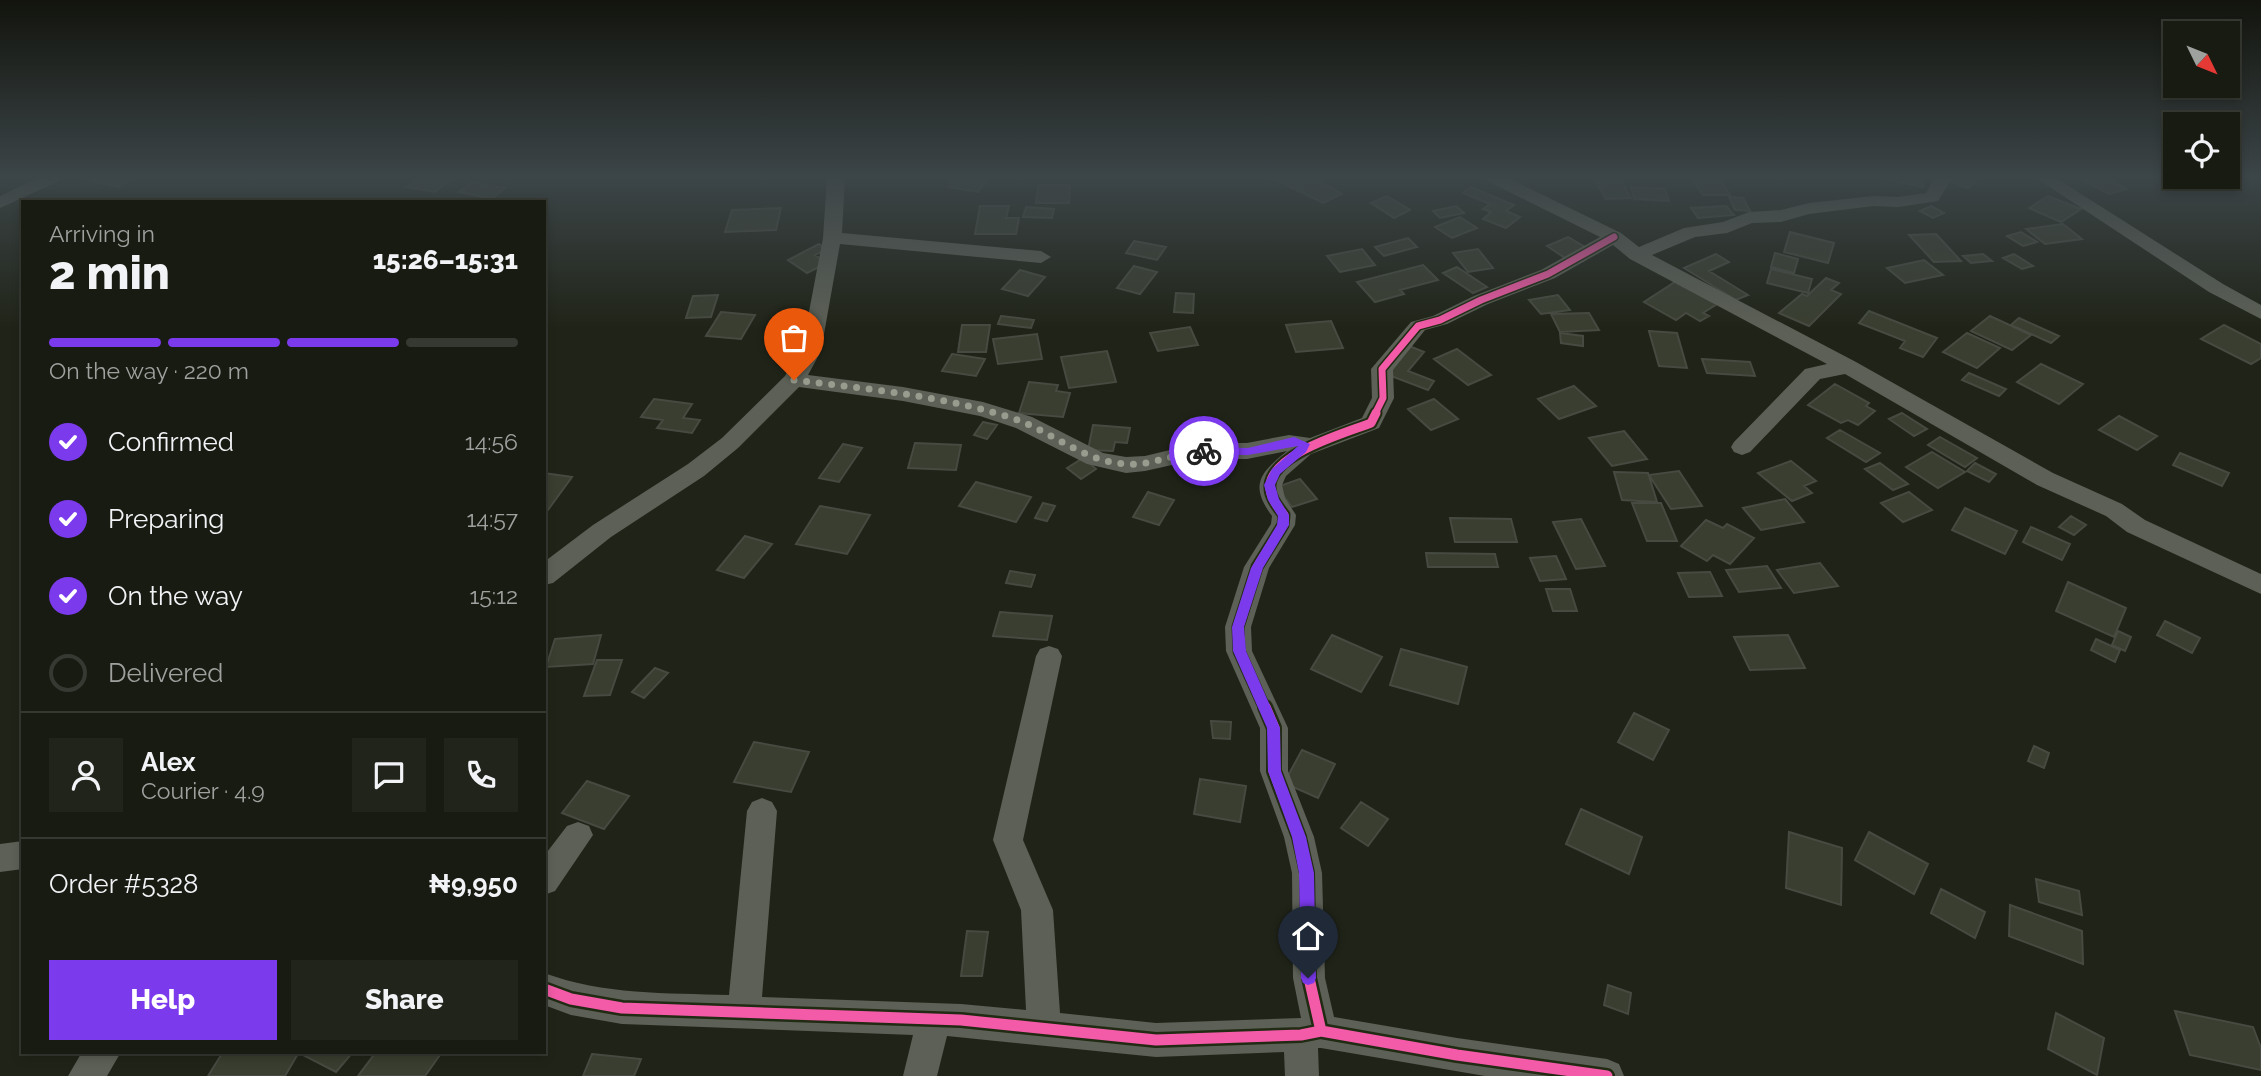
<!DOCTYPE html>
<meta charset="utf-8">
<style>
body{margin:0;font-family:Raleway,sans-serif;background:#21241b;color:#f1f3f6;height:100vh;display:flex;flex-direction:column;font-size:26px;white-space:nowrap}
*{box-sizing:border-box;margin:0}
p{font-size:23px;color:#9fa19f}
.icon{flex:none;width:38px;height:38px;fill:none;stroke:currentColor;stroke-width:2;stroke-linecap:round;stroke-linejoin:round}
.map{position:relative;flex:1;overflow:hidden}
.details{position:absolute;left:21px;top:200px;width:525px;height:854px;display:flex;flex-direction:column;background:#181b12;border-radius:0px;box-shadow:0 4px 10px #0003,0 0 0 2px #363932}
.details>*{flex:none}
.needle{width:46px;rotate:133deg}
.fabs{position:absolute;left:2163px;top:21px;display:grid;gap:14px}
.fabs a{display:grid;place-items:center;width:77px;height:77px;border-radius:0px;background:#181b12;box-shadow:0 4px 10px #0003,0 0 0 2px #363932;font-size:35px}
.pin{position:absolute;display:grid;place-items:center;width:60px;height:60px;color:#fff;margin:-72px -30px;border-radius:50% 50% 50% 0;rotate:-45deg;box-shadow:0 0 7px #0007}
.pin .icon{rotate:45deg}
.courier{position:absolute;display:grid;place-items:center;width:70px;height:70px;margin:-35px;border:5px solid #7c3aed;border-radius:50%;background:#fff;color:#222;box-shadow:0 2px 9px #0007}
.headline em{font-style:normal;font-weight:800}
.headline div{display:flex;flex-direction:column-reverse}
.headline{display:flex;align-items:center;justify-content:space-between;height:119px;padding:0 28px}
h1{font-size:46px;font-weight:800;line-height:52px}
.bar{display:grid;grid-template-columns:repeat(4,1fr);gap:10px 7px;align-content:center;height:84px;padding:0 28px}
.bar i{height:9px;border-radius:5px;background:#363932}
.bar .active{background:#7c3aed}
.bar p{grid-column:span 4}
.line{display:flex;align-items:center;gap:18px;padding:0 28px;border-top:2px solid #363932}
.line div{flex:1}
.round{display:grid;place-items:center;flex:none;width:74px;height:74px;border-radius:0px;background:#21241b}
ol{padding:0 28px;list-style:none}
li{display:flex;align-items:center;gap:21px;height:77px}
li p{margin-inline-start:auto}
li .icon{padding:7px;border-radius:50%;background:#7c3aed;color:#fff;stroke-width:4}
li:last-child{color:#9fa19f}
li i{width:38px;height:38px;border:4px solid #363932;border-radius:50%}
.action{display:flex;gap:14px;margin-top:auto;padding:14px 28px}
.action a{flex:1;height:80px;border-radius:0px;background:#7c3aed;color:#fff;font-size:28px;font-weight:800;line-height:80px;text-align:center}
.action a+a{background:#21241b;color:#f1f3f6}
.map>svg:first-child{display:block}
</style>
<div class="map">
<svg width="2261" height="1076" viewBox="0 0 2261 1076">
<rect width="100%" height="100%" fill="#202418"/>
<path fill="#393e30" stroke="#464a40" stroke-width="2" d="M95 178H135L119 187 89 181Z
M419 178H452L435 192 406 187Z
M950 178H988L978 192 949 187 955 178Z
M1281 178H1313L1342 194 1323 203 1276 180Z
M1692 178H1719L1730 195H1703Z
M1881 178H1924L1923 187Z
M1951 178H1967L1976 181 1968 188 1948 180Z
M2079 178H2106L2127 189 2109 194Z
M1620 180 1631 198 1606 199 1595 181Z
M473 182 505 188 492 199 459 192Z
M1038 185H1070L1069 203H1036Z
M1471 187 1514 205 1506 211 1520 217 1506 228 1483 219 1491 212 1483 209 1490 204 1463 193Z
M1631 187 1665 189 1669 201 1634 199Z
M1387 196 1410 210 1394 218 1371 203Z
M2048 196 2081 209 2061 222 2029 208Z
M1729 197 1743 198 1750 211 1735 210Z
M980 206H1009L1006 218H1019L1016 234H975Z
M1456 206 1464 213 1440 218 1433 211Z
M1726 206 1734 215 1698 218 1691 208Z
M1931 206 1944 213 1933 218 1920 211Z
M1026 207 1054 209 1052 218 1023 217Z
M781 208 776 230 725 232 732 210Z
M1460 217 1477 228 1452 238 1435 227Z
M2063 224 2082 239 2045 244 2026 229Z
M1790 232 1834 243 1828 263 1784 252Z
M2021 232 2037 242 2023 246 2007 236Z
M1936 234 1961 261 1934 262 1909 235Z
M1568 237 1590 250 1568 260 1547 246Z
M1408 238 1417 247 1384 256 1375 247Z
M1134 241 1166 247 1157 260 1126 253Z
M819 244 827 249 815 255 827 263 807 273 788 260Z
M1362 249 1375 265 1340 272 1327 256Z
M1478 249 1493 268 1468 272 1453 253Z
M1775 253 1798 259 1794 273 1771 267Z
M1716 254 1729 262 1709 271 1748 295 1736 300 1684 268Z
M1983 254 1992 261 1971 263 1963 256Z
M2014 254 2033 266 2022 269 2003 258Z
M1924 260 1943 275 1905 283 1887 268Z
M1423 265 1438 280 1400 290 1404 294 1375 302 1357 282Z
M1134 266 1157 272 1140 294 1117 288Z
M1457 267 1487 287 1473 293 1443 273Z
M1771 269 1812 279 1808 293 1767 283Z
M1020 270 1045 277 1028 296 1002 289Z
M1826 278 1839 283 1831 290 1841 294 1809 326 1779 313 1802 294 1807 296Z
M1675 282 1717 304 1703 313 1709 316 1700 321 1686 313 1676 320 1644 302Z
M1176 293 1194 294 1193 313 1174 312Z
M718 295 711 317 686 318 693 296Z
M1558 295 1570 310 1541 314 1529 300Z
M1869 311 1937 338 1923 357 1900 348 1905 341 1859 323Z
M721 312 755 315 741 339 706 336Z
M1589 313 1599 330 1560 332 1551 314Z
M1001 316 1034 320 1031 328 998 324Z
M1990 316 2031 335 2012 350 1971 331Z
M2019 318 2059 336 2051 343 2011 325Z
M1331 321 1343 348 1296 352 1286 325Z
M962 325H990L986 352H958Z
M2224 325 2261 344V358L2251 364 2201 339Z
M1190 327 1198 345 1158 351 1150 333Z
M1649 331 1677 333 1687 368 1659 366Z
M1560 333 1583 336V346L1561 343Z
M1967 333 2000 348 1977 368 1943 352Z
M1037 334 1042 359 998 364 993 339Z
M1409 346 1424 352 1408 371 1434 381 1428 390 1386 374Z
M1457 349 1491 375 1468 385 1434 359Z
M1107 351 1116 382 1069 388 1061 357Z
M952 354 985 359 976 376 942 371Z
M1702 359 1750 362 1755 376 1707 373Z
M2041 364 2083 384 2059 404 2017 382Z
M1969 373 2006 389 1999 396 1962 380Z
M1029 382 1058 385 1056 391 1070 393 1063 417 1019 413Z
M1835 384 1869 403 1866 406 1875 411 1858 425 1848 420 1841 423 1808 405Z
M1574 386 1596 406 1559 419 1538 399Z
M654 399 692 404 683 418 700 420 692 433 657 428 663 420 641 417Z
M1434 399 1458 419 1431 430 1408 409Z
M1902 413 1927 429 1914 436 1889 419Z
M2119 416 2157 436 2137 450 2099 430Z
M983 422 997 425 987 439 974 435Z
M1093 425 1130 428 1127 443 1115 442 1113 451 1088 450Z
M1840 430 1880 453 1866 462 1827 438Z
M1624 431 1647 459 1612 466 1589 438Z
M1940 437 1977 458 1965 467 1928 445Z
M915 443 961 445 956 470 908 468Z
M843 444 862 448 839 482 819 478Z
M1932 452 1965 472 1938 488 1906 467Z
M2180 453 2229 473 2222 486 2173 465Z
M1083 458 1096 469 1081 479 1067 468Z
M1791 461 1816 481 1804 486 1812 493 1792 501 1758 473Z
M1880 463 1908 484 1893 490 1865 469Z
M1975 463 1996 474 1989 482 1967 471Z
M1679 471 1702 506 1671 509 1649 475Z
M1614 472 1648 473 1657 502 1622 500Z
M544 473 572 477 545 514H544Z
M1300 479 1317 499 1292 507 1277 487Z
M976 482 1031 497 1016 522 959 506Z
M1148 492 1174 500 1159 525 1133 517Z
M1909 492 1932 510 1903 522 1881 503Z
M1785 499 1804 522 1761 530 1743 508Z
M1043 503 1055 506 1047 521 1035 518Z
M1632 503H1661L1677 541H1647Z
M820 506 870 515 847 554 796 544Z
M1965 508 2017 531 2005 554 1952 530Z
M2071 516 2086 525 2074 535 2059 527Z
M1450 518 1511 519 1517 542H1455Z
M1581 519 1605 566 1576 569 1553 522Z
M1706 520 1723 528 1727 524 1754 538 1730 564 1713 555 1707 561 1681 546Z
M2031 527 2070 544 2062 560 2023 542Z
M745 536 772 544 744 578 717 570Z
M1426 553 1495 554 1498 567H1428Z
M1556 556 1566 579 1540 581 1530 558Z
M1820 563 1838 586 1794 593 1777 570Z
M1767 566 1781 588 1739 592 1726 570Z
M1010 571 1035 575 1031 587 1006 583Z
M1710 572 1722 596 1689 597 1678 573Z
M2068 582 2126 608 2114 637 2056 611Z
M1546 589H1570L1577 611H1553Z
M1000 612 1052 616 1047 640 993 636Z
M2165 621 2200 638 2192 653 2157 635Z
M2118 631 2131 637 2125 651 2112 645Z
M601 635 593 664 546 667 555 639Z
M1332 635 1382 657 1361 692 1311 669Z
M1788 635 1805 668 1750 670 1734 637Z
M2096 639 2120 650 2115 662 2091 650Z
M1401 649 1467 667 1458 704 1390 685Z
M597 660H622L610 695 584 696Z
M655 668 668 673 644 698 632 692Z
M1634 713 1669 730 1653 760 1618 742Z
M1211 721 1231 722 1230 739 1213 738Z
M754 742 809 752 791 792 734 782Z
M2034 746 2049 753 2044 768 2028 761Z
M1302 750 1335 764 1318 798 1284 783Z
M1200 779 1246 786 1240 822 1194 814Z
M587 781 629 796 604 829 562 813Z
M1361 802 1388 819 1368 846 1341 828Z
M1581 809 1642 837 1629 874 1566 844Z
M1789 832 1842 848 1841 905 1786 888Z
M1869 832 1928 864 1914 894 1855 860Z
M2036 879 2079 891 2082 915 2039 902Z
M1941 889 1985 912 1975 938 1931 913Z
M2010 905 2082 931 2083 964 2009 936Z
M967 931 988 932 982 976H961Z
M1608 985 1631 993 1628 1014 1604 1005Z
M2175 1011 2253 1027 2261 1048V1070L2190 1055Z
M2056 1013 2104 1038 2097 1075 2048 1049Z
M223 1052H299L285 1076H208Z
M303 1052H353L336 1072 301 1054Z
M376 1052H442L425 1076H358Z
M592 1054 641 1059 634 1076H583Z"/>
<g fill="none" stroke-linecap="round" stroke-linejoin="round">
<path fill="#5c6056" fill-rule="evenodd" d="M38 178H60L57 182 0 208V196Z
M827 178H845L842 233 1041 251 1051 257 1041 263 840 244 821 351 808 375 903 387 983 402 1032 417 1103 453 1126 457 1145 456 1199 443H1247L1289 435 1310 438 1362 418 1372 398 1371 369 1411 322 1433 316 1474 296 1541 270 1600 237 1489 182 1486 178H1508L1621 233 1639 247 1684 228 1723 222 1749 212 1781 210 1809 203 1873 196 1898 197 1926 193 1934 178H1952L1938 201 1898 207 1873 206 1809 214 1781 222 1752 223 1727 233 1695 237 1652 255 1856 362 2053 473 2122 504 2145 520 2261 574V594L2127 532 2106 516 2037 485 1845 374 1820 379 1750 452 1742 455 1734 452 1731 447 1734 442 1805 369 1827 364 1630 259 1613 245 1555 278 1488 304 1447 324 1425 330 1393 370 1394 398 1379 428 1311 454 1286 476 1282 485 1285 498 1296 515 1295 525 1269 568 1251 627 1252 651 1288 728V771L1314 837 1322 873 1325 978 1334 1017 1457 1038 1607 1059 1619 1064 1624 1076H1485L1321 1048H1318L1319 1076H1285L1284 1052 1156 1057 947 1036 937 1076H903L913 1035 622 1024 571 1015 544 1005V973C604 995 666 993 729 995L747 811 752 802 762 798 772 802 777 811 762 997 961 1004 1026 1010 1021 910 993 840 1036 656 1040 649 1049 646 1058 649 1062 656 1023 840 1053 910 1060 1013 1156 1023 1301 1018 1293 978 1292 873 1284 837 1260 771V728L1226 651 1225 627 1244 567 1271 524 1272 516C1249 485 1260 473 1287 451L1247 459H1199L1145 471 1126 473 1087 464 1016 428 980 416 903 401 799 387 738 448 704 476 611 537 553 583 544 585V562L593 525 688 464 722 438 785 376 799 351 808 317 823 238Z
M2036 178H2056L2223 284 2261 305V319L2209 292Z
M578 822 589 826 593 835 555 891 544 895V856L567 826Z
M23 841V869L0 872V844Z
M82 1052H121L107 1076H68Z"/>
<defs>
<path id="cycleway-far2" d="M1375 414 1383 398 1382 369 1418 326 1440 320 1481 300 1548 274 1614 237"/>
<path id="cycleway-far1" d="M1265 709 1239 651 1238 627 1257 567 1283 525 1284 515C1278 507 1269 497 1270 485 1273 453 1346 433 1371 423L1376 413"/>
<path id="cycleway" d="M1265 707 1274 728V771L1299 837 1307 873 1309 978 1321 1031
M544 989 571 999 622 1008 961 1020 1156 1040 1301 1035 1321 1031 1457 1055 1607 1076"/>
</defs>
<use href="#cycleway-far2" stroke="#212a12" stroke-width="10"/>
<use href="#cycleway-far1" stroke="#212a12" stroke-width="13"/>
<use href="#cycleway" stroke="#212a12" stroke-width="16"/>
<use href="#cycleway-far2" stroke="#f35aa7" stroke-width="7"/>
<use href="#cycleway-far1" stroke="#f35aa7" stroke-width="9"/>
<use href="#cycleway" stroke="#f35aa7" stroke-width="11"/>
</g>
<linearGradient id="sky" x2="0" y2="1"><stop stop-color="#12140d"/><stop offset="0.54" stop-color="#3c4548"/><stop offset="1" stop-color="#3c4548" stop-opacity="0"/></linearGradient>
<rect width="2261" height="328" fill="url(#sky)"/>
<path fill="#7c3aed" d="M1294 437 1310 444 1306 452 1280 474 1275 485 1279 499 1289 515V525L1263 568 1244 627 1246 651 1280 728 1281 771 1306 837 1314 873 1316 978 1314 983 1308 985 1303 983 1301 978 1299 873 1292 837 1268 771 1267 728 1233 651 1232 627 1251 568 1277 525 1278 516 1268 500 1264 485 1272 469 1298 446 1248 455H1204L1198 451 1204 447 1248 448Z"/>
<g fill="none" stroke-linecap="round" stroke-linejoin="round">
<path stroke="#979c8e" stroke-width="7" stroke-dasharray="0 12.6" d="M794 380C867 389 938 395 1009 417 1049 429 1083 462 1126 464 1153 466 1177 452 1204 451"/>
</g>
</svg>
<div class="fabs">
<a><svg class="needle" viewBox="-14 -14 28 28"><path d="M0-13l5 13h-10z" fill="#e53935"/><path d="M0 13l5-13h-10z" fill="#9fa19f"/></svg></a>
<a><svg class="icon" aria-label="locate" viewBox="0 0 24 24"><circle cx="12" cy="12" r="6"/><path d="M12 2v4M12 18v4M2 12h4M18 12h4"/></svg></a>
</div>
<div class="pin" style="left:794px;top:380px;background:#ea580c"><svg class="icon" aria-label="bag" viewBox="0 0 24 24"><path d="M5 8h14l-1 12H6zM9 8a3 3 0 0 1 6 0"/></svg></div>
<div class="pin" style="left:1308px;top:978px;background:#1f2937"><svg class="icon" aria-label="home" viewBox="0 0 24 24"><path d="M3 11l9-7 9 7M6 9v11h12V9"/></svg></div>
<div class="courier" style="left:1204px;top:451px"><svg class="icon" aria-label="bike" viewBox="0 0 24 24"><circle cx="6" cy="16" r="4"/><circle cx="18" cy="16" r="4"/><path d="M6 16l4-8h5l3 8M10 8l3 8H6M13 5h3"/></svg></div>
<section class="details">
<div class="headline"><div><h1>2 min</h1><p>Arriving in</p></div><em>15:26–15:31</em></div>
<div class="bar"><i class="active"></i><i class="active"></i><i class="active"></i><i></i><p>On the way · 220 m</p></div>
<ol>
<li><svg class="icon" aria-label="check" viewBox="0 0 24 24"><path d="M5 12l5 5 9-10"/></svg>Confirmed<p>14:56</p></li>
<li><svg class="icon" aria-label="check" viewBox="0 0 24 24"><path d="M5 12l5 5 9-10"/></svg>Preparing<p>14:57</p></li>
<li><svg class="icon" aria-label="check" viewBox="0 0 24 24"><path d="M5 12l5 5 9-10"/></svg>On the way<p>15:12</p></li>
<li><i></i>Delivered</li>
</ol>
<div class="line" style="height:126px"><a class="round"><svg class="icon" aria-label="person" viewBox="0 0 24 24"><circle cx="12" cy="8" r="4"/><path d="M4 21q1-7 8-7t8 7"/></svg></a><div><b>Alex</b><p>Courier · 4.9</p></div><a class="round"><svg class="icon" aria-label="chat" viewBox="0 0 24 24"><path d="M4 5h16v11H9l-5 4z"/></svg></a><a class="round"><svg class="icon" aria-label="phone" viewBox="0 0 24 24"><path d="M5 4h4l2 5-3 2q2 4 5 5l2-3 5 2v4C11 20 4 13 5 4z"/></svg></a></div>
<div class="line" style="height:91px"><div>Order #5328</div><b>₦9,950</b></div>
<div class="action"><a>Help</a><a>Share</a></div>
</section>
</div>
